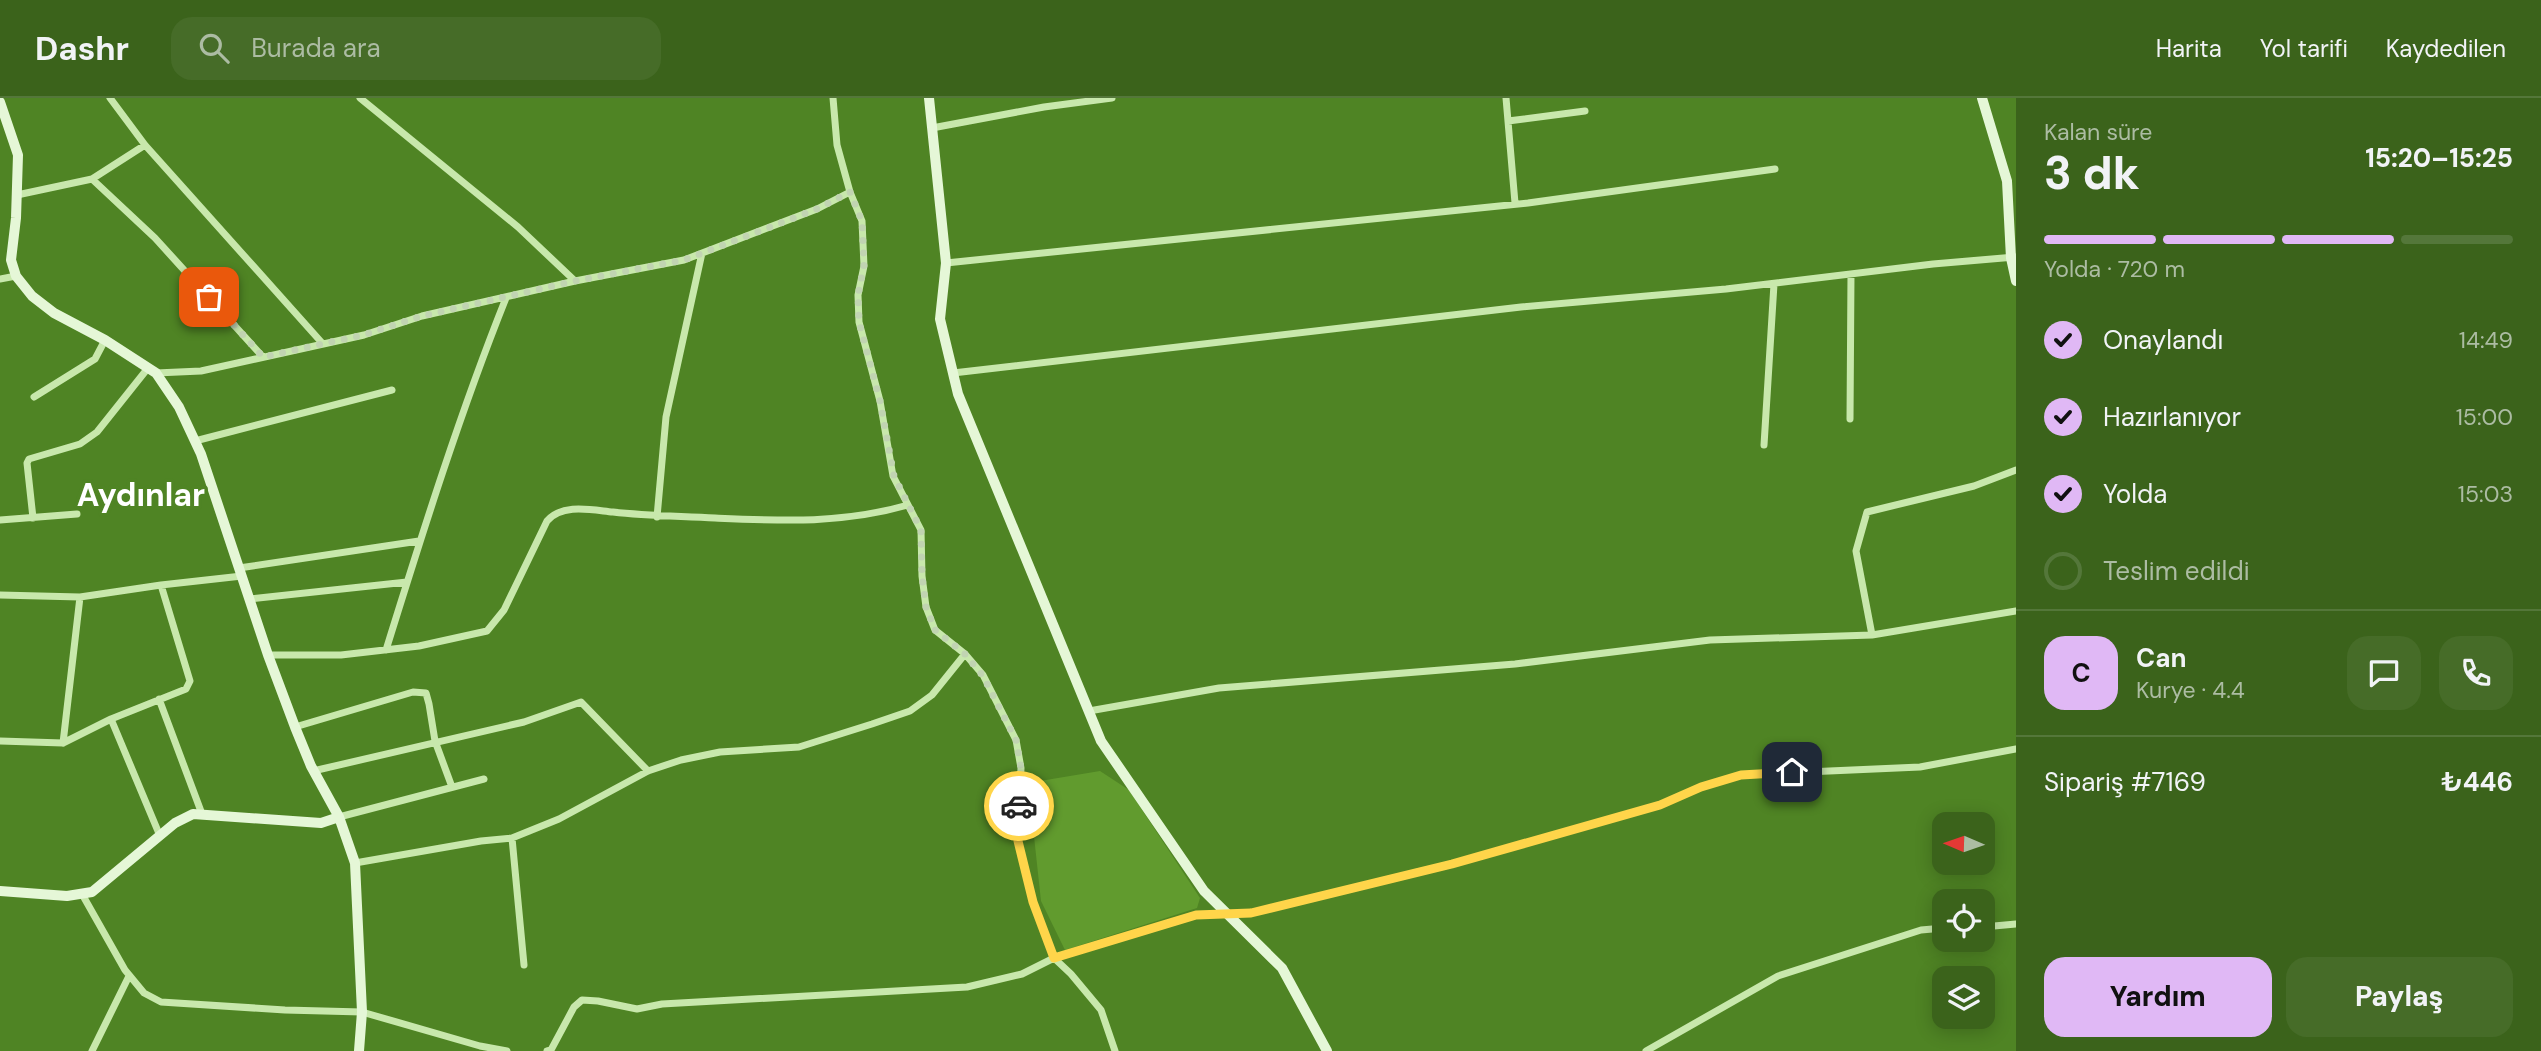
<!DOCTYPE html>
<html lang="tr">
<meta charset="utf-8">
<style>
body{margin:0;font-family:"DM Sans",sans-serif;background:#466c28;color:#f1f3f6;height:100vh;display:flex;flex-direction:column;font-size:26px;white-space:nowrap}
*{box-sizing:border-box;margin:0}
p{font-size:23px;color:#acbca3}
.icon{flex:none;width:38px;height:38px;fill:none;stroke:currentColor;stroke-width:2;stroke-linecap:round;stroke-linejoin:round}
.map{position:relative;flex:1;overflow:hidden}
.drawer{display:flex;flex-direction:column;background:#3b631b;width:525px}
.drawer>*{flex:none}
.needle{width:46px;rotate:272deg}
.tools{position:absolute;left:1932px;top:714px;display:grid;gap:14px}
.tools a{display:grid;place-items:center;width:63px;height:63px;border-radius:14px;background:#3b631b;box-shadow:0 4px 18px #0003;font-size:35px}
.pin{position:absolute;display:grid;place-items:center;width:60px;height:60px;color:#fff;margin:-30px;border-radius:14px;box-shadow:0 4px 10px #0006}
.courier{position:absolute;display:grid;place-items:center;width:70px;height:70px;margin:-35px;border:5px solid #ffd54a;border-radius:50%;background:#fff;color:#222;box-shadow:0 2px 9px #0007}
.headline em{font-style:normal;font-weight:800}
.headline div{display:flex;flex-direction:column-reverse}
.headline{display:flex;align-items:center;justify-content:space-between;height:119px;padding:0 28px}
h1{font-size:46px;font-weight:800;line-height:52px}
.bar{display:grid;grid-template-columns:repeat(4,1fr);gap:10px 7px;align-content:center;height:84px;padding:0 28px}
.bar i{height:9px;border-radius:5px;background:#54773a}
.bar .current{background:#e0b8f5}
.bar p{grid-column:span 4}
.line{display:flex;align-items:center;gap:18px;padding:0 28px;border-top:2px solid #54773a}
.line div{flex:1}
.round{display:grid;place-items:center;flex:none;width:74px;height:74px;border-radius:21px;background:#466c28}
ol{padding:0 28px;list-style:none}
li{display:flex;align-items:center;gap:21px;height:77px}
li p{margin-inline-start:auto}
li .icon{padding:7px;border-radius:50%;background:#e0b8f5;color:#111;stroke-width:4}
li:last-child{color:#acbca3}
li i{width:38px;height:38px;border:4px solid #54773a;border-radius:50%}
.primary-button{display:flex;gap:14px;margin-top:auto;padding:14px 28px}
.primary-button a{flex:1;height:80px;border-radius:21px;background:#e0b8f5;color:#111;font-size:28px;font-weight:800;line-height:80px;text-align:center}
.primary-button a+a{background:#466c28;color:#f1f3f6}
header{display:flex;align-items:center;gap:42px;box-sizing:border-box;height:98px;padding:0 35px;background:#3b631b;border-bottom:2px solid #54773a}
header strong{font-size:33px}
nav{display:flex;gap:38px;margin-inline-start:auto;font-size:24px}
.search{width:490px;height:63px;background:#466c28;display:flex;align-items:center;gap:18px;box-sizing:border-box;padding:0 24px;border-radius:21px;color:#acbca3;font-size:26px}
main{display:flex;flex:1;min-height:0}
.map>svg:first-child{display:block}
</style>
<header>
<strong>Dashr</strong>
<div class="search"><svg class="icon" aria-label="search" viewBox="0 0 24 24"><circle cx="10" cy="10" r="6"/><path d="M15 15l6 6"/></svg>Burada ara</div>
<nav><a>Harita</a><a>Yol tarifi</a><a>Kaydedilen</a></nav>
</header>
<main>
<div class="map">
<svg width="2016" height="953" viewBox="0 0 2016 953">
<rect width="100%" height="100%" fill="#4f8424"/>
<path fill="#619b2e" d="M1100 673 1129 692 1200 800 1197 810 1065 852 1041 803 1033 729 1034 684Z"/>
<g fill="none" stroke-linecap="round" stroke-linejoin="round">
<path stroke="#c8e8ac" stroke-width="7" d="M110 0 145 47 323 246
M360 0 518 129 575 183
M833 0 837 47 850 94 862 123 864 168 858 197 859 224 880 303 893 378 921 432 922 478 926 509 935 532 965 556 983 577 1016 642 1021 670 1018 743 1033 804 1054 860 1071 876 1101 912 1115 953
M1506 0 1515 105
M1508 23 1585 13
M932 30 1044 9 1112 0
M92 81 155 140 263 259
M17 97 92 81 145 47
M946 165 1528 105 1775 71
M0 181 16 178
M156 275 201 273 364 237 422 218 575 183 684 162 817 111 850 94
M953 275 1521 209 1726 191 1933 166 2015 159
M34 299 95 261 105 242
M1850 321 1851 176
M195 343 392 292
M1764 347 1774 186
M657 419 666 319 702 155
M33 420 27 365 29 361 80 346 97 334 148 270
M0 422 77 416
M239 470 419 443
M0 497 80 499 161 487 242 478
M250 501 407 484
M1872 537 1856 453 1867 414 1974 388 2016 372
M386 552C423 433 460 315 506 200
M268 557H341L419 548 487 533 504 512 547 423C562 405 592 412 613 414 647 418 681 418 715 420 783 423 842 426 908 407
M159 601 202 716
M1089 613 1219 590 1515 566 1710 542 1872 537 2016 513
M111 621 160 738
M295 629 413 594 426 595 429 606 435 643 452 689
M0 643 63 645 80 499
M63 645 111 621 186 591 190 583 161 487
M313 673 524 624 581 604 648 673
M339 719 484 681
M512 740 524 867
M355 765 481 743 512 740 559 721 648 673 681 662 720 654 799 649 872 626 910 613 932 597 965 556
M82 796 125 872 144 895 161 904 285 912 362 914 480 948 507 953
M1983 829 2016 826
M92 953 129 878
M547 953 551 952 574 909 582 902 598 903 637 911 662 906 967 889 1022 876 1054 860 1197 817 1251 815 1452 766 1660 707 1701 689 1741 677 1920 669 2016 651
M1646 953 1778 878 1921 832 1944 830"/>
<path stroke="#e5f7d7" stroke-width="10" d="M929 0 946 165 940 221 958 296 1101 643 1204 793 1282 870 1327 953
M1982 0 2007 83 2011 160 2016 183
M0 4 18 57 16 120 11 162 16 178 32 198 54 215 105 242 156 275 179 309 201 356 268 557 295 629 311 668 339 719 355 765 362 914 359 953
M0 793 67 798 92 794 175 725 193 716 321 725 339 719"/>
</g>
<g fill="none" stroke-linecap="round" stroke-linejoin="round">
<path stroke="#c1d4b2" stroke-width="7" stroke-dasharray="0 12.6" d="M209 199 263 259 363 237 422 218 575 183 684 162 817 111 850 94 862 123 864 167 858 197 859 224 880 303 894 378 921 432 922 478 926 509 935 532 965 556 983 578 1016 642 1021 670 1019 708"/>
<path stroke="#ffd54a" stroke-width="9" d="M1019 708 1018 743 1033 804 1054 860 1196 817 1251 815 1452 766 1660 707 1701 689 1741 677 1792 674"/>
</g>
<g text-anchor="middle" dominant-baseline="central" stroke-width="7" stroke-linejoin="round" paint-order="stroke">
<g font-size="32" font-weight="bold" fill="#fff" stroke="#4f8424">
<text x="141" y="397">Aydınlar</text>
</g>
</g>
</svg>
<div class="tools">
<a><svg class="needle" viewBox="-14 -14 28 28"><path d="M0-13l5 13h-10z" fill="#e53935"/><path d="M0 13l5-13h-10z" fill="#acbca3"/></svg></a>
<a><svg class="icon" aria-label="locate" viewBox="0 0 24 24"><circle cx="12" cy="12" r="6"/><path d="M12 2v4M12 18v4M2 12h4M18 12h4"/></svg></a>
<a><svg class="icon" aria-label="layers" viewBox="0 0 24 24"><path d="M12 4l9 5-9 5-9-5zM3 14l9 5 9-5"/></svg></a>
</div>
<div class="pin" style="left:209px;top:199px;background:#ea580c"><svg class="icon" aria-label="bag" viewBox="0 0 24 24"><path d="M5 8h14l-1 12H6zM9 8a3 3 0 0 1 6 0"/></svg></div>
<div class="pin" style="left:1792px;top:674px;background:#1f2937"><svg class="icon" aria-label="home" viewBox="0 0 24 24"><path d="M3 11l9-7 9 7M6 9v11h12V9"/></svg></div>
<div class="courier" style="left:1019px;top:708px"><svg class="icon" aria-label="car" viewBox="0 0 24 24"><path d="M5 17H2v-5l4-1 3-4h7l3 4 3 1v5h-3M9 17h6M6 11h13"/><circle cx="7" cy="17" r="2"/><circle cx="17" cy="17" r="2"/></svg></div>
</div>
<section class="drawer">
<div class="headline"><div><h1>3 dk</h1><p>Kalan süre</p></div><em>15:20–15:25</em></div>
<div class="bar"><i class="current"></i><i class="current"></i><i class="current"></i><i></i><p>Yolda · 720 m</p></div>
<ol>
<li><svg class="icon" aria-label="check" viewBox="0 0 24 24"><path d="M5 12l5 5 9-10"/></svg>Onaylandı<p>14:49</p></li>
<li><svg class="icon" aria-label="check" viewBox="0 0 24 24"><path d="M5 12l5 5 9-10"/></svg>Hazırlanıyor<p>15:00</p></li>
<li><svg class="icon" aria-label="check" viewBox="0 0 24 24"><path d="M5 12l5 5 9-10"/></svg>Yolda<p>15:03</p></li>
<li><i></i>Teslim edildi</li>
</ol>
<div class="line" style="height:126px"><b class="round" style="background:#e0b8f5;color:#111">C</b><div><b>Can</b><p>Kurye · 4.4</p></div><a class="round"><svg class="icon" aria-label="chat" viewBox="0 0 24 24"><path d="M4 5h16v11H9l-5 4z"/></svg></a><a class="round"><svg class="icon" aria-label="phone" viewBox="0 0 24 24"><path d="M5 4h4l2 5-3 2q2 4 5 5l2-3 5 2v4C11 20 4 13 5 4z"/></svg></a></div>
<div class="line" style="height:91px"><div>Sipariş #7169</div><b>₺446</b></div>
<div class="primary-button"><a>Yardım</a><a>Paylaş</a></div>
</section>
</main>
